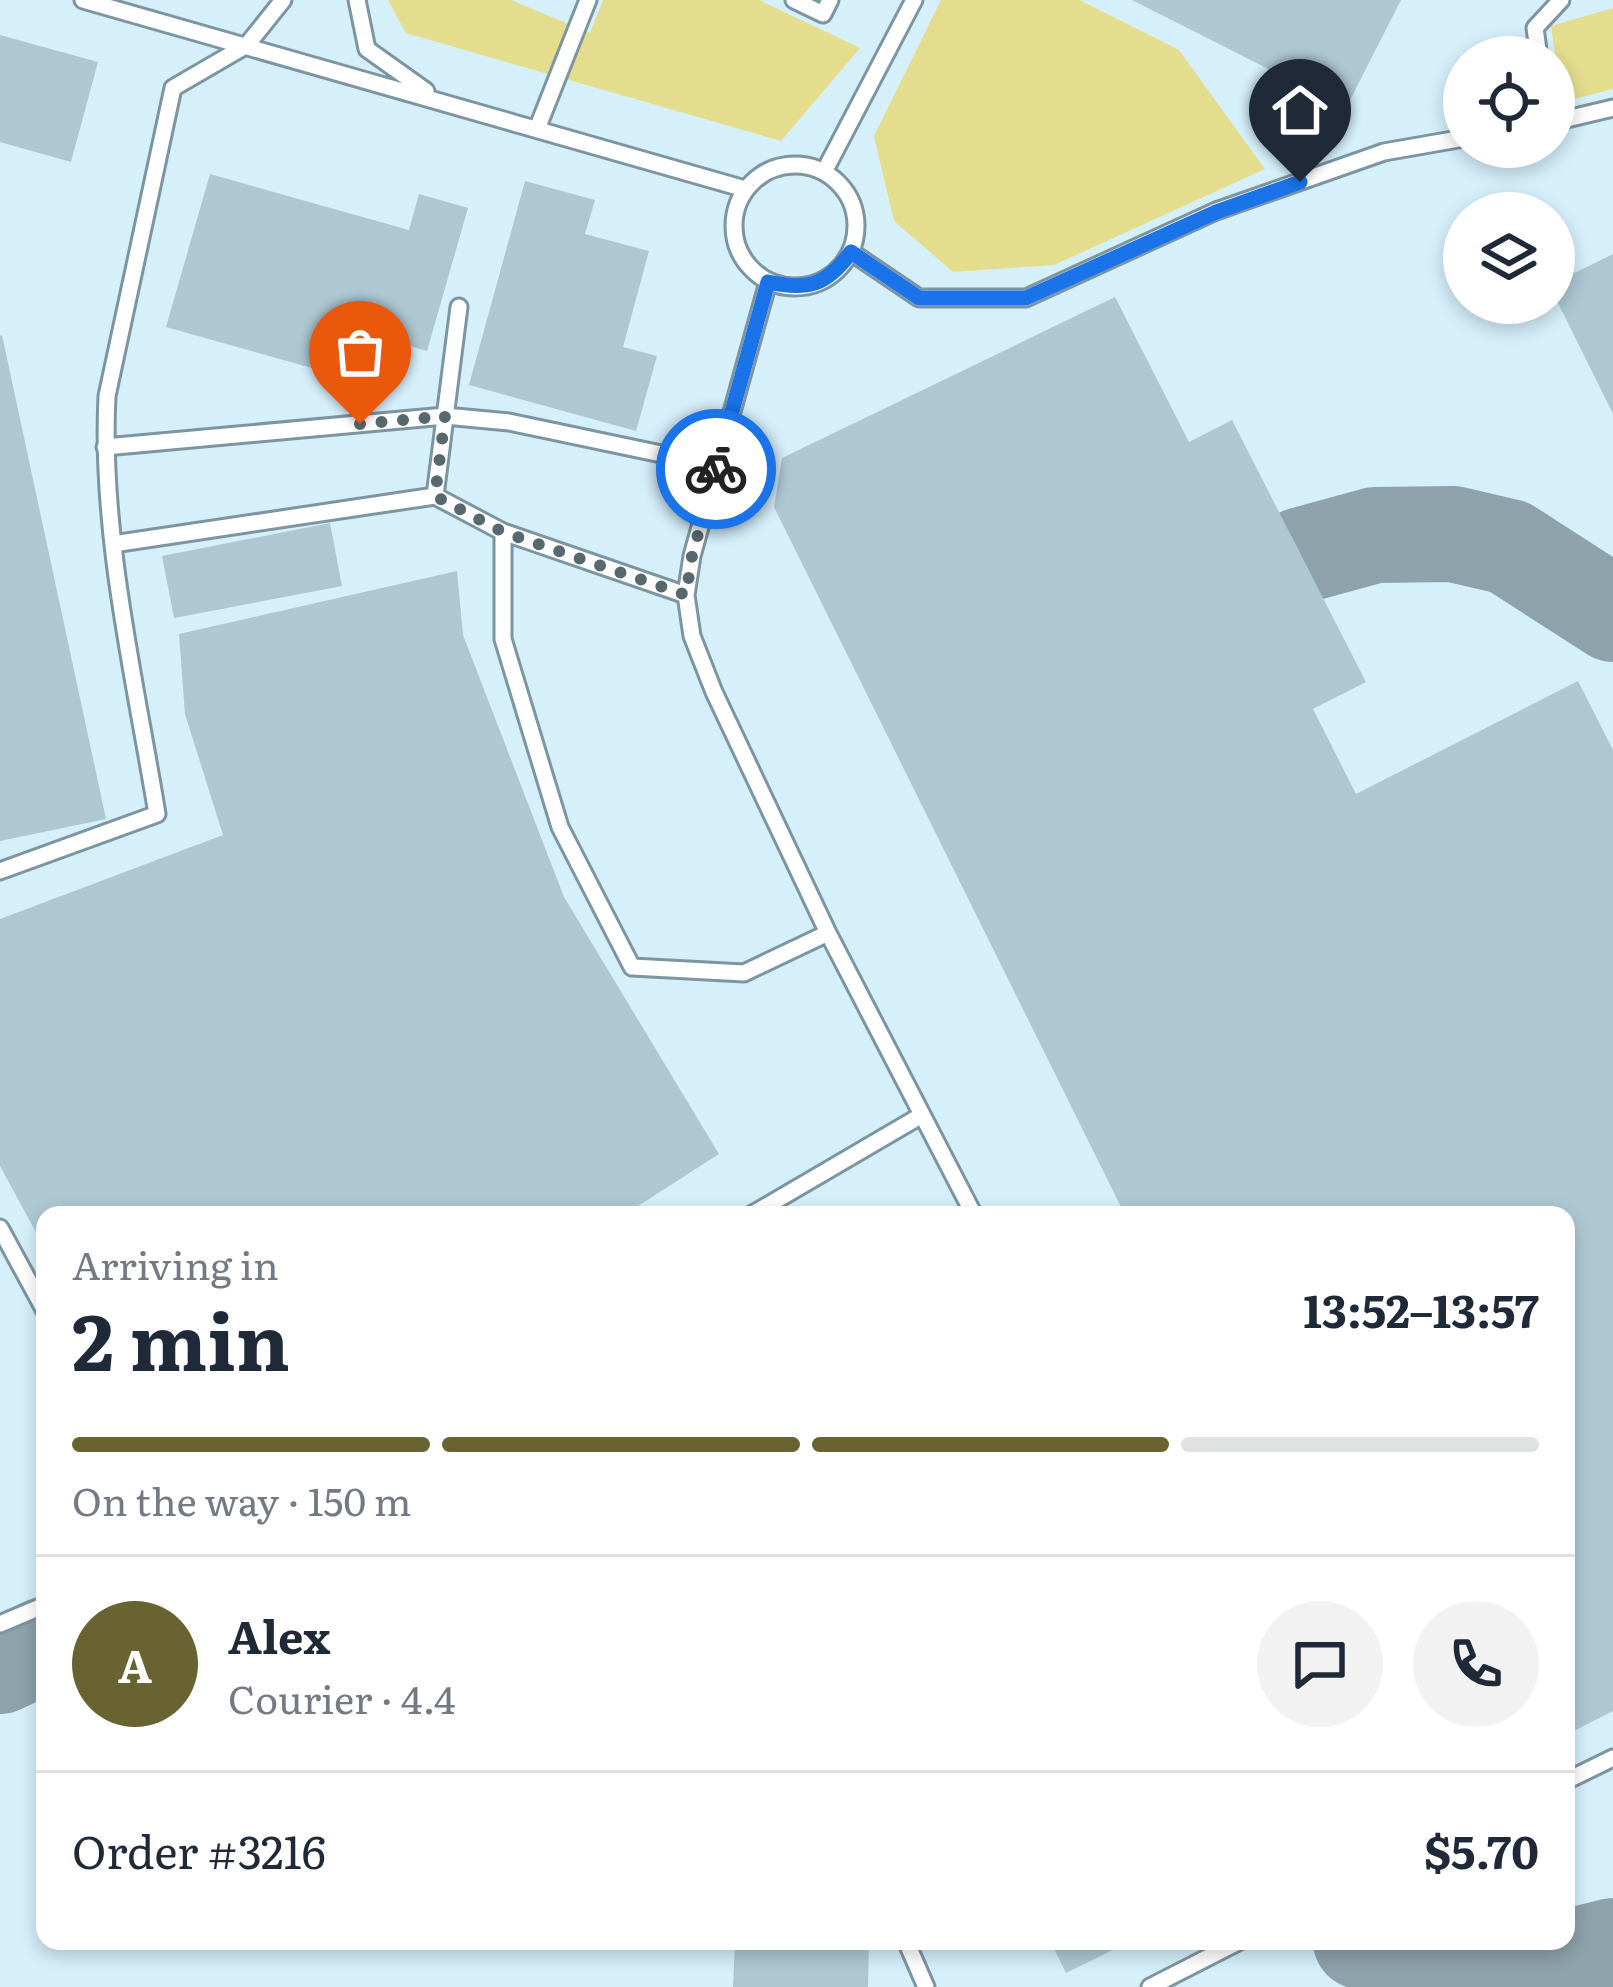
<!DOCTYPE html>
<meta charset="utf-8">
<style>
body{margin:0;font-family:Literata,serif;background:#f2f2f3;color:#1f2937;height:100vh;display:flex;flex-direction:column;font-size:45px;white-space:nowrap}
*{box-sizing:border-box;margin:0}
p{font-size:39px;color:#747a83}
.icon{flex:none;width:66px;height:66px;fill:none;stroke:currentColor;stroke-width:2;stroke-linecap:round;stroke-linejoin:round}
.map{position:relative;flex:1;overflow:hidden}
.sheet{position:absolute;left:36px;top:1206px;width:1539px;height:744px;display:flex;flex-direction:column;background:#fff;border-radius:24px;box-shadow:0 6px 18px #0003}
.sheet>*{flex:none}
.fabs{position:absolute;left:1443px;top:36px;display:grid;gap:24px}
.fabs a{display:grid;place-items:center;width:132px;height:132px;border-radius:50%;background:#fff;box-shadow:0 6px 18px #0003;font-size:60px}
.pin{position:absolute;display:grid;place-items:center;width:102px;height:102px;color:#fff;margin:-123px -51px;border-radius:50% 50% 50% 0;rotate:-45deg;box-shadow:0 0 12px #0007}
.pin .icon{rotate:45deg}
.courier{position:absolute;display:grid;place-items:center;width:120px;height:120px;margin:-60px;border:9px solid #1a73e8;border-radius:50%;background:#fff;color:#222;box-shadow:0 3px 15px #0007}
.headline em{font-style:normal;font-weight:700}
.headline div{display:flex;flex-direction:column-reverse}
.headline{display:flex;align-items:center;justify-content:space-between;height:204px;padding:0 36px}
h1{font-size:78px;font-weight:700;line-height:90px}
.bar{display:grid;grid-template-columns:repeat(4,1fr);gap:18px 12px;align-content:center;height:144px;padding:0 36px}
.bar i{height:15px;border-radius:9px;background:#e0e1e3}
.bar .current{background:#686330}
.bar p{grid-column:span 4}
.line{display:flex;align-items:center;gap:30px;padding:0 36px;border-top:3px solid #e0e1e3}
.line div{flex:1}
.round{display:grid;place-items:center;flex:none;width:126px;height:126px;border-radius:63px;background:#f2f2f3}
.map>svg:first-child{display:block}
</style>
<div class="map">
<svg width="1613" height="1987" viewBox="0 0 1613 1987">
<rect width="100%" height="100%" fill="#d5effb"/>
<path fill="#e4dd8e" d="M388 0H511L590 33 603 0H759L860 48 781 141 406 33Z
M941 0H1079L1179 50 1265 169 1054 265 953 272 894 221 874 136Z
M1613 8V89L1562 102 1551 26Z"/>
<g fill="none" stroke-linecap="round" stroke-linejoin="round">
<path stroke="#8ea2ab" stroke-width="96" d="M1302 555 1375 535 1453 534 1509 547 1613 614
M0 1666 45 1645
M1361 1941C1387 1949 1416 1963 1443 1966 1500 1974 1559 1960 1613 1946"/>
</g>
<path fill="#aec8d3" d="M1132 0H1401L1346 108Z
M0 35 98 62 71 162 0 142Z
M210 174 409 230 419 194 468 208 427 351 393 341 380 387 166 327Z
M525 181 595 200 585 234 649 251 623 347 657 356 636 431 469 385Z
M1613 254V414L1554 295V283Z
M1115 297 1189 442 1232 420 1366 682 1313 709 1356 794 1578 681 1613 750V1711L1566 1735V1215H1125L774 507 782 458Z
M2 335 106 819 0 841V336Z
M330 523 342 586 174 618 162 556Z
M457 571 463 635 564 897 719 1154 624 1215H45V1249L0 1166V919L223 835 185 714 179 634Z
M735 1941H869L868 1987H733Z
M1050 1941H1131L1066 1973Z"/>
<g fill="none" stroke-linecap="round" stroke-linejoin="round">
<defs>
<path id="lane" d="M83 0 745 189
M357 0 367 49 426 91
M794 0 823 14 830 0
M1539 57 1535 28 1561 0
M1554 122 1613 108
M537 129 588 0
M734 226a61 61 0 1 1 122 0a61 61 0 1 1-122 0Z
M824 172 914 0
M851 252 919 298H1026L1216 211 1384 152 1464 138
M768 282 692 556 686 595 692 636 714 692 828 933 974 1215
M105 447 445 416 509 422 666 455
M435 496 459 307
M503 532V639L560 827 632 967 744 973 828 933
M113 544 435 496 503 532 686 595
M0 871 157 814C135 679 100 534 107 396L173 88 247 45 283 0
M751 1215 922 1115
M0 1228 45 1311
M0 1624 45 1605
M1566 1781 1613 1758
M906 1941 926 1987
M1150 1987 1240 1941"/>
</defs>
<use href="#lane" stroke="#7d95a0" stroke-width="21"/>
<use href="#lane" stroke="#fff" stroke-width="15"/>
</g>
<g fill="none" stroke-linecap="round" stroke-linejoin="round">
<path stroke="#58686f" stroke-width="12" stroke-dasharray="0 21.6" d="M360 424 445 416 435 496 503 532 686 595 692 556 716 469"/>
<path stroke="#1a73e8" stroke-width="15" d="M716 469 768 282C808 291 827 285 851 252L919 298H1026L1216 212 1300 182"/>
</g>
</svg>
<div class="fabs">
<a><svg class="icon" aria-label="locate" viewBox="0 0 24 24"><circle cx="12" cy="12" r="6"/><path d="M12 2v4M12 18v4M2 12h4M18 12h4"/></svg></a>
<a><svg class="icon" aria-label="layers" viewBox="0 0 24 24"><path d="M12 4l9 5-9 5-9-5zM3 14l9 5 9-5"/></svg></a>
</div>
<div class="pin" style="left:360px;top:424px;background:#ea580c"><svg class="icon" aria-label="bag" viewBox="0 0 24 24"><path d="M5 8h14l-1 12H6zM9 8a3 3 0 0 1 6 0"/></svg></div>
<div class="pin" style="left:1300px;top:182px;background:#1f2937"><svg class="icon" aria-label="home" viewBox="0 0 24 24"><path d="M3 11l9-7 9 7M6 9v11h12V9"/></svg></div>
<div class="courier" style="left:716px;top:469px"><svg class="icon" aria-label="bike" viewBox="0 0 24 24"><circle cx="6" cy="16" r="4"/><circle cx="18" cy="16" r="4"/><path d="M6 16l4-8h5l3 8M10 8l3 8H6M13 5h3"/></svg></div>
<section class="sheet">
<div class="headline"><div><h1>2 min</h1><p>Arriving in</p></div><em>13:52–13:57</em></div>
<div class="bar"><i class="current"></i><i class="current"></i><i class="current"></i><i></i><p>On the way · 150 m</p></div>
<div class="line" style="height:216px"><b class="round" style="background:#686330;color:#fff">A</b><div><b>Alex</b><p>Courier · 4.4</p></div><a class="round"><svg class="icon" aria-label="chat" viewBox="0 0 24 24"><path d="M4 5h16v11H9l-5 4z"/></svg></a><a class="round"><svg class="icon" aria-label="phone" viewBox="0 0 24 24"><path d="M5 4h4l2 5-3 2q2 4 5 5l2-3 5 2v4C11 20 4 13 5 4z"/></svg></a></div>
<div class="line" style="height:156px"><div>Order #3216</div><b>$5.70</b></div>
</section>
</div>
